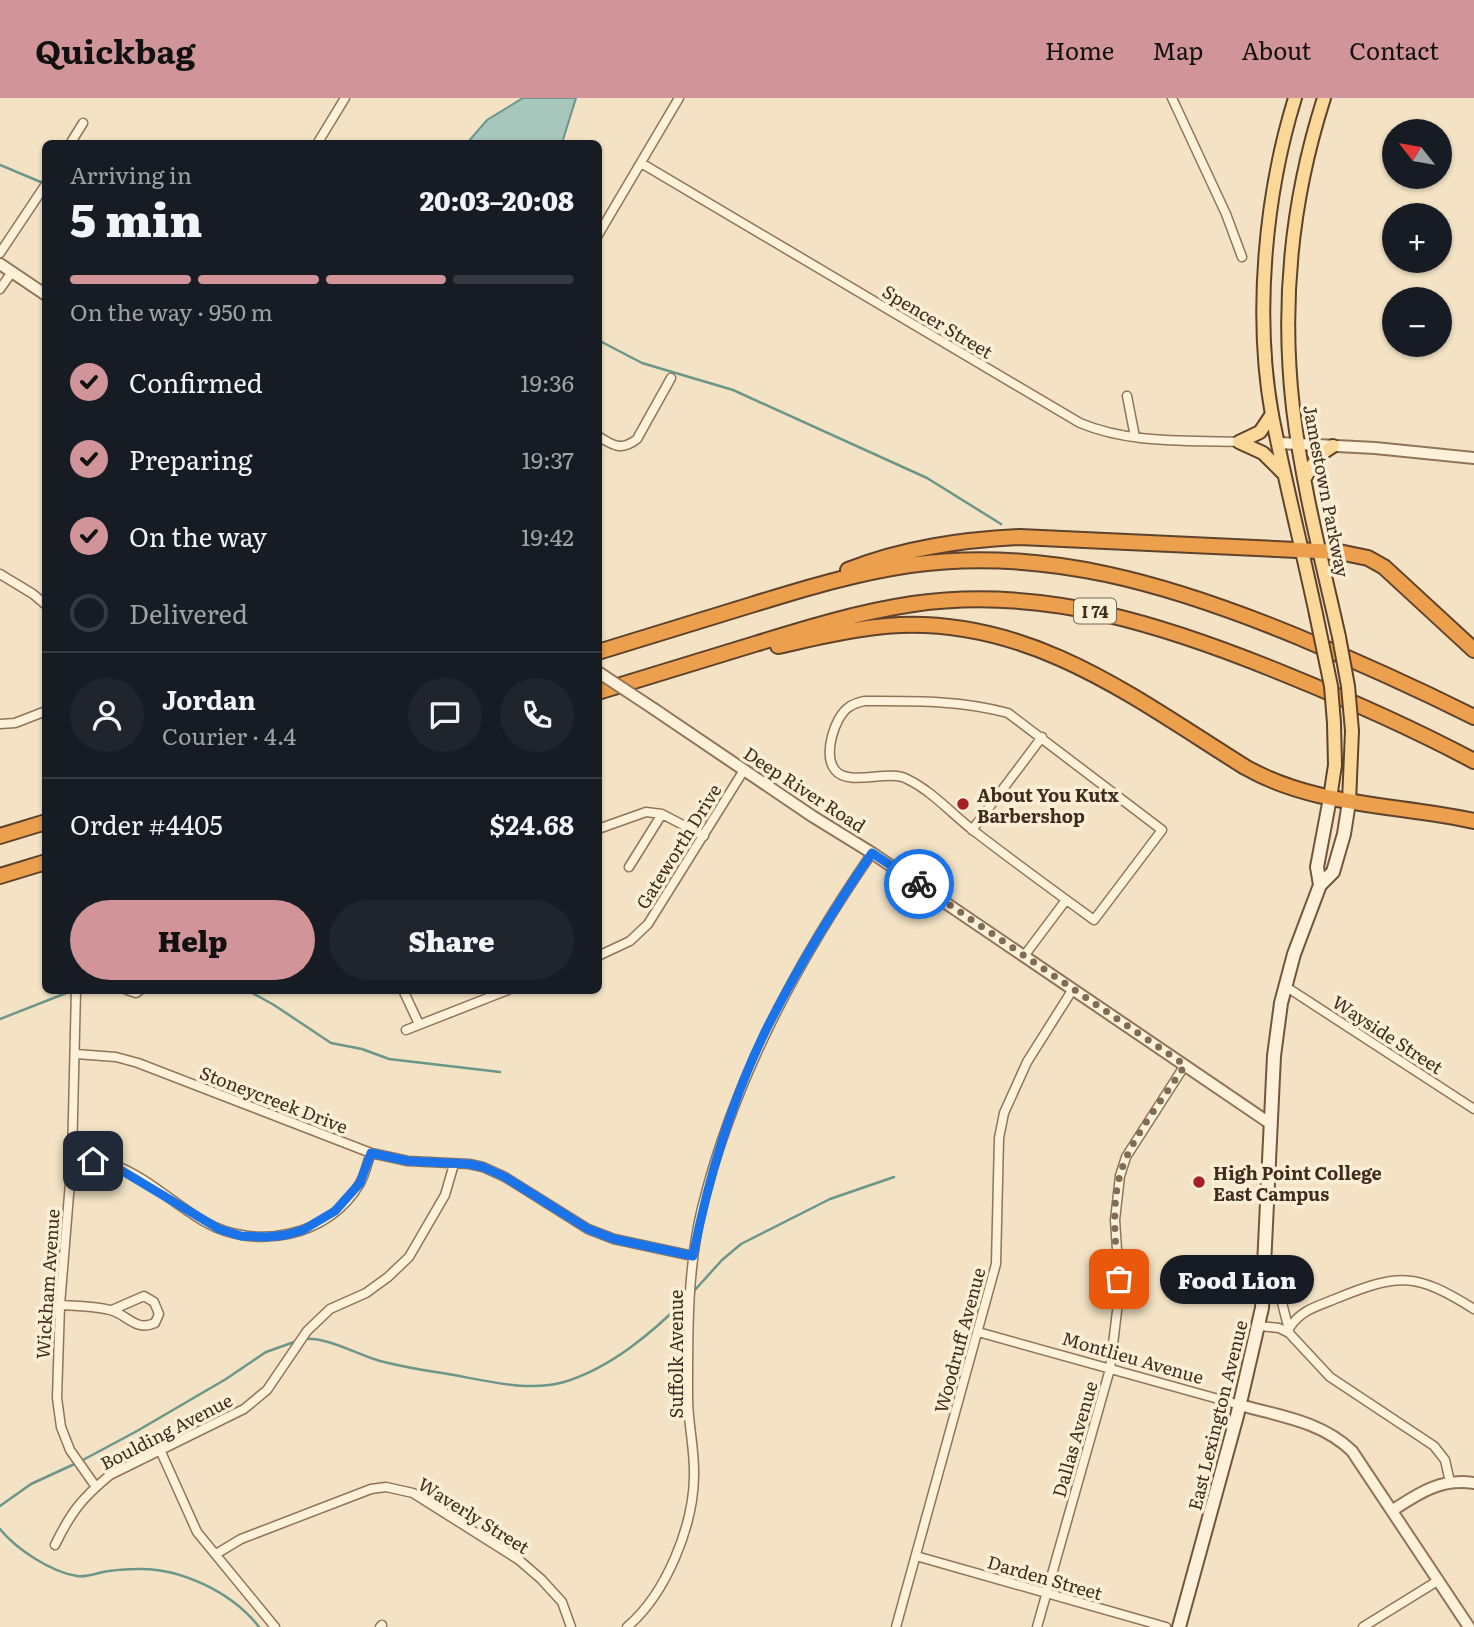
<!DOCTYPE html>
<meta charset="utf-8">
<style>
body{margin:0;font-family:Literata,serif;background:#20242c;color:#f1f3f6;height:100vh;display:flex;flex-direction:column;font-size:26px;white-space:nowrap}
*{box-sizing:border-box;margin:0}
p{font-size:23px;color:#9ea1a6}
.icon{flex:none;width:38px;height:38px;fill:none;stroke:currentColor;stroke-width:2;stroke-linecap:round;stroke-linejoin:round}
.map{position:relative;flex:1;overflow:hidden}
.side{position:absolute;left:42px;top:42px;width:560px;height:854px;display:flex;flex-direction:column;background:#171b24;border-radius:10px;box-shadow:0 2px 5px #0004}
.side>*{flex:none}
.needle{width:46px;rotate:301deg}
.fabs{position:absolute;left:1382px;top:21px;display:grid;gap:14px}
.fabs a{display:grid;place-items:center;width:70px;height:70px;border-radius:50%;background:#171b24;box-shadow:0 2px 5px #0004;font-size:35px}
.pin{position:absolute;display:grid;place-items:center;width:60px;height:60px;color:#fff;margin:-30px;border-radius:14px;box-shadow:0 4px 10px #0006}
.courier{position:absolute;display:grid;place-items:center;width:70px;height:70px;margin:-35px;border:5px solid #1a73e8;border-radius:50%;background:#fff;color:#222;box-shadow:0 2px 9px #0007}
.bubble{position:absolute;height:49px;border-radius:24px;background:#171b24;box-shadow:0 2px 5px #0004;font-size:23px;font-weight:800;line-height:49px;text-align:center}
.head em{font-style:normal;font-weight:800}
.head div{display:flex;flex-direction:column-reverse}
.head{display:flex;align-items:center;justify-content:space-between;height:119px;padding:0 28px}
h1{font-size:46px;font-weight:800;line-height:52px}
.bar{display:grid;grid-template-columns:repeat(4,1fr);gap:10px 7px;align-content:center;height:84px;padding:0 28px}
.bar i{height:9px;border-radius:5px;background:#363941}
.bar .current{background:#d09499}
.bar p{grid-column:span 4}
.line{display:flex;align-items:center;gap:18px;padding:0 28px;border-top:2px solid #363941}
.line div{flex:1}
.round{display:grid;place-items:center;flex:none;width:74px;height:74px;border-radius:37px;background:#20242c}
ol{padding:0 28px;list-style:none}
li{display:flex;align-items:center;gap:21px;height:77px}
li p{margin-inline-start:auto}
li .icon{padding:7px;border-radius:50%;background:#d09499;color:#111;stroke-width:4}
li:last-child{color:#9ea1a6}
li i{width:38px;height:38px;border:4px solid #363941;border-radius:50%}
.primary-button{display:flex;gap:14px;margin-top:auto;padding:14px 28px}
.primary-button a{flex:1;height:80px;border-radius:42px;background:#d09499;color:#111;font-size:28px;font-weight:800;line-height:80px;text-align:center}
.primary-button a+a{background:#20242c;color:#f1f3f6}
header{display:flex;align-items:center;gap:42px;box-sizing:border-box;height:98px;padding:0 35px;background:#d09499;color:#111}
header strong{font-size:33px}
nav{display:flex;gap:38px;margin-inline-start:auto;font-size:24px}
.map>svg:first-child{display:block}
</style>
<header>
<strong>Quickbag</strong>
<nav><a>Home</a><a>Map</a><a>About</a><a>Contact</a></nav>
</header>
<div class="map">
<svg width="1474" height="1529" viewBox="0 0 1474 1529">
<rect width="100%" height="100%" fill="#f3e3c4"/>
<path fill="#a7c6bc" stroke="#6c968a" stroke-width="2" d="M523 0H576L562 45H467L487 22Z"/>
<g fill="none" stroke-linecap="round" stroke-linejoin="round">
<path stroke="#6c968a" stroke-width="2.5" d="M0 67 43 85
M598 242 642 265 733 292 927 380 1001 426
M247 892 274 907 331 945 362 951 389 961 500 974
M0 921 74 892
M694 1193 722 1162 741 1146 830 1101 894 1079
M303 1241C329 1239 355 1256 380 1263 400 1268 421 1272 442 1275 480 1281 527 1295 564 1284 611 1270 653 1234 687 1200
M0 1408 31 1386 81 1363 137 1333 226 1281 266 1254 297 1243
M0 1431C16 1451 51 1474 77 1478 87 1480 99 1474 109 1473 117 1472 127 1471 136 1471 179 1469 232 1494 259 1529"/>
<defs>
<path id="minor" d="M1172 0 1226 116 1242 159
M70 46 83 25
M317 46 345 0
M641 65 1080 325C1130 346 1186 342 1239 344
M598 137 679 0
M0 155 46 86
M0 191 12 174
M1127 298 1135 339
M598 338C613 348 622 353 637 341L671 280
M0 476 33 496 46 507
M864 603C912 603 961 602 1008 615L1162 732 1094 822C1054 793 1013 763 974 733 952 716 932 693 907 681 889 671 848 689 835 672 823 657 834 619 849 609 853 606 860 604 864 603Z
M0 626 15 625 46 613
M598 731 646 714 662 716 704 738
M972 732 1042 639
M629 769 662 716
M598 858 630 843 648 826 744 672
M1024 858 1066 802
M1285 888 1474 1011
M76 892 72 1060 60 1207 57 1300 61 1329 70 1352 96 1389
M127 892 136 895 140 892
M403 892 419 926
M406 932 508 892
M76 956 116 959 138 965 371 1055 408 1063 469 1066 483 1069 505 1079 588 1131 614 1141 693 1158
M72 1060C85 1062 101 1063 114 1067 147 1079 175 1107 205 1124 255 1153 330 1139 360 1085 365 1077 367 1065 371 1055
M1266 1172 1280 1197 1289 1232
M60 1207C76 1208 94 1208 110 1212 127 1216 135 1234 155 1225L159 1216 154 1204 144 1198 112 1212
M1259 1228 1279 1230 1289 1235 1330 1279 1434 1348 1445 1362 1450 1384
M1290 1229C1301 1212 1318 1208 1335 1201 1399 1175 1415 1174 1474 1211
M978 1234 1240 1307
M161 1354 197 1434 275 1529
M55 1447C71 1414 82 1400 110 1377L244 1311 267 1292 307 1233 330 1211 366 1195 388 1179 409 1159 445 1097 454 1066
M216 1456 241 1441 371 1391 386 1389 413 1395 519 1462 541 1481 562 1504 571 1529
M916 1458 1166 1529
M380 1529 382 1527
M627 1529C666 1496 693 1429 694 1379 695 1352 688 1326 688 1300 688 1236 687 1172 702 1110 734 981 797 864 872 755
M896 1529 996 1166 999 1040 1004 1015 1027 964 1073 891
M1037 1529 1110 1271 1118 1205 1119 1181 1115 1122 1120 1078 1126 1059 1185 967
M1363 1529 1439 1482"/>
<path id="tertiary" d="M0 166 46 197
M1279 345 1375 350 1474 360
M654 611 812 718 872 755 1271 1026
M1240 1307C1279 1318 1321 1323 1352 1353L1469 1529
M1393 1412C1419 1395 1441 1380 1474 1385"/>
<path id="secondary" d="M1320 787 1317 769 1330 700
M1179 1529 1237 1318 1262 1210 1274 958 1281 905 1294 856 1320 787 1333 774 1344 736 1349 704"/>
<path id="primary" d="M1295 0C1265 97 1254 217 1272 317 1285 384 1302 450 1316 516
M1324 0C1292 100 1281 205 1293 310 1302 387 1322 463 1339 539
M1239 344 1263 355 1284 376
M1239 344 1260 334 1272 316
M1305 380 1318 358 1333 348
M1330 700 1335 667 1334 625
M1349 704 1352 633"/>
<path id="motorway" d="M848 472C904 450 961 442 1020 439L1339 454 1368 460 1384 469 1474 552
M778 548C818 539 859 529 900 527 1035 522 1136 601 1245 669 1315 709 1397 706 1474 723
M598 554C649 538 700 523 751 507 803 491 855 475 910 467 1044 448 1172 487 1296 538 1356 563 1416 590 1474 619
M598 594C651 578 703 562 755 546 807 530 859 514 913 506 1044 487 1168 528 1287 577 1351 603 1414 631 1474 663
M0 738 46 724
M0 778 46 764"/>
</defs>
<use href="#minor" stroke="#917458" stroke-width="11"/>
<use href="#tertiary" stroke="#917458" stroke-width="14"/>
<use href="#secondary" stroke="#73553b" stroke-width="16"/>
<use href="#primary" stroke="#5f422c" stroke-width="16"/>
<use href="#motorway" stroke="#5f422c" stroke-width="18"/>
<use href="#minor" stroke="#fdf1d9" stroke-width="8"/>
<use href="#tertiary" stroke="#fdf1d9" stroke-width="10"/>
<use href="#secondary" stroke="#fdf1d9" stroke-width="12"/>
<use href="#primary" stroke="#fad899" stroke-width="12"/>
<use href="#motorway" stroke="#ec9f4c" stroke-width="14"/>
<defs>
<path id="tertiary-bridge" d="M598 574 654 611"/>
<path id="primary-bridge" d="M1316 516 1331 588 1334 625
M1339 539 1348 588 1352 633"/>
</defs>
<use href="#tertiary-bridge" stroke="#917458" stroke-width="14" stroke-linecap="butt"/>
<use href="#primary-bridge" stroke="#5f422c" stroke-width="16" stroke-linecap="butt"/>
<use href="#tertiary-bridge" stroke="#fdf1d9" stroke-width="10"/>
<use href="#primary-bridge" stroke="#fad899" stroke-width="12"/>
</g>
<g fill="none" stroke-linecap="round" stroke-linejoin="round">
<path stroke="#7e6c57" stroke-width="7" stroke-dasharray="0 12.6" d="M919 786 1185 967C1166 997 1142 1026 1127 1058 1109 1096 1115 1141 1119 1181"/>
<path stroke="#1a73e8" stroke-width="9" d="M93 1063 114 1068 219 1131 241 1138 266 1139 285 1137 303 1132 335 1113 360 1085 371 1055 408 1063 469 1066 483 1069 505 1079 588 1131 614 1141 693 1158C708 1082 731 1004 765 934 796 872 833 812 872 755L919 786"/>
</g>
<g fill="#a82027" stroke="#faeed5" stroke-width="2.5">
<circle cx="963" cy="706" r="7"/>
<circle cx="1199" cy="1084" r="7"/>
</g>
<g text-anchor="middle" dominant-baseline="central" stroke-width="7" stroke-linejoin="round" paint-order="stroke">
<rect fill="#faeed5" stroke="#776654" stroke-width="2" x="1074" y="500.5" width="42" height="25" rx="5"/>
<g font-size="16" font-weight="bold" fill="#3f2c1d">
<text x="1095" y="513">I 74</text>
</g>
<g font-size="18" fill="#3f2c1d" stroke="#faeed5">
<text transform="translate(938 223) rotate(31)">Spencer Street</text>
<text transform="translate(1327 393) rotate(79)">Jamestown Parkway</text>
<text transform="translate(805 691) rotate(33)">Deep River Road</text>
<text transform="translate(678 748) rotate(-58)">Gateworth Drive</text>
<text transform="translate(1388 936) rotate(33)">Wayside Street</text>
<text transform="translate(274 1001) rotate(21)">Stoneycreek Drive</text>
<text transform="translate(47 1186) rotate(-86)">Wickham Avenue</text>
<text transform="translate(959 1242) rotate(-75)">Woodruff Avenue</text>
<text transform="translate(675 1256) rotate(-90)">Suffolk Avenue</text>
<text transform="translate(1133 1259) rotate(16)">Montlieu Avenue</text>
<text transform="translate(1217 1317) rotate(-76)">East Lexington Avenue</text>
<text transform="translate(166 1333) rotate(-27)">Boulding Avenue</text>
<text transform="translate(1074 1341) rotate(-74)">Dallas Avenue</text>
<text transform="translate(474 1417) rotate(32)">Waverly Street</text>
<text transform="translate(1045 1479) rotate(16)">Darden Street</text>
</g>
<g font-size="18" font-weight="bold" fill="#3f2c1d" stroke="#faeed5" text-anchor="start">
<text x="977" y="696">About You Kutx<tspan x="977" dy="21">Barbershop</tspan></text>
<text x="1213" y="1074">High Point College<tspan x="1213" dy="21">East Campus</tspan></text>
</g>
</g>
</svg>
<div class="fabs">
<a><svg class="needle" viewBox="-14 -14 28 28"><path d="M0-13l5 13h-10z" fill="#e53935"/><path d="M0 13l5-13h-10z" fill="#9ea1a6"/></svg></a>
<a>+</a>
<a>−</a>
</div>
<div class="pin" style="left:1119px;top:1181px;background:#ea580c"><svg class="icon" aria-label="bag" viewBox="0 0 24 24"><path d="M5 8h14l-1 12H6zM9 8a3 3 0 0 1 6 0"/></svg></div>
<div class="pin" style="left:93px;top:1063px;background:#1f2937"><svg class="icon" aria-label="home" viewBox="0 0 24 24"><path d="M3 11l9-7 9 7M6 9v11h12V9"/></svg></div>
<div class="courier" style="left:919px;top:786px"><svg class="icon" aria-label="bike" viewBox="0 0 24 24"><circle cx="6" cy="16" r="4"/><circle cx="18" cy="16" r="4"/><path d="M6 16l4-8h5l3 8M10 8l3 8H6M13 5h3"/></svg></div>
<div class="bubble" style="left:1160px;top:1157px;width:154px">Food Lion</div>
<section class="side">
<div class="head"><div><h1>5 min</h1><p>Arriving in</p></div><em>20:03–20:08</em></div>
<div class="bar"><i class="current"></i><i class="current"></i><i class="current"></i><i></i><p>On the way · 950 m</p></div>
<ol>
<li><svg class="icon" aria-label="check" viewBox="0 0 24 24"><path d="M5 12l5 5 9-10"/></svg>Confirmed<p>19:36</p></li>
<li><svg class="icon" aria-label="check" viewBox="0 0 24 24"><path d="M5 12l5 5 9-10"/></svg>Preparing<p>19:37</p></li>
<li><svg class="icon" aria-label="check" viewBox="0 0 24 24"><path d="M5 12l5 5 9-10"/></svg>On the way<p>19:42</p></li>
<li><i></i>Delivered</li>
</ol>
<div class="line" style="height:126px"><a class="round"><svg class="icon" aria-label="person" viewBox="0 0 24 24"><circle cx="12" cy="8" r="4"/><path d="M4 21q1-7 8-7t8 7"/></svg></a><div><b>Jordan</b><p>Courier · 4.4</p></div><a class="round"><svg class="icon" aria-label="chat" viewBox="0 0 24 24"><path d="M4 5h16v11H9l-5 4z"/></svg></a><a class="round"><svg class="icon" aria-label="phone" viewBox="0 0 24 24"><path d="M5 4h4l2 5-3 2q2 4 5 5l2-3 5 2v4C11 20 4 13 5 4z"/></svg></a></div>
<div class="line" style="height:91px"><div>Order #4405</div><b>$24.68</b></div>
<div class="primary-button"><a>Help</a><a>Share</a></div>
</section>
</div>
